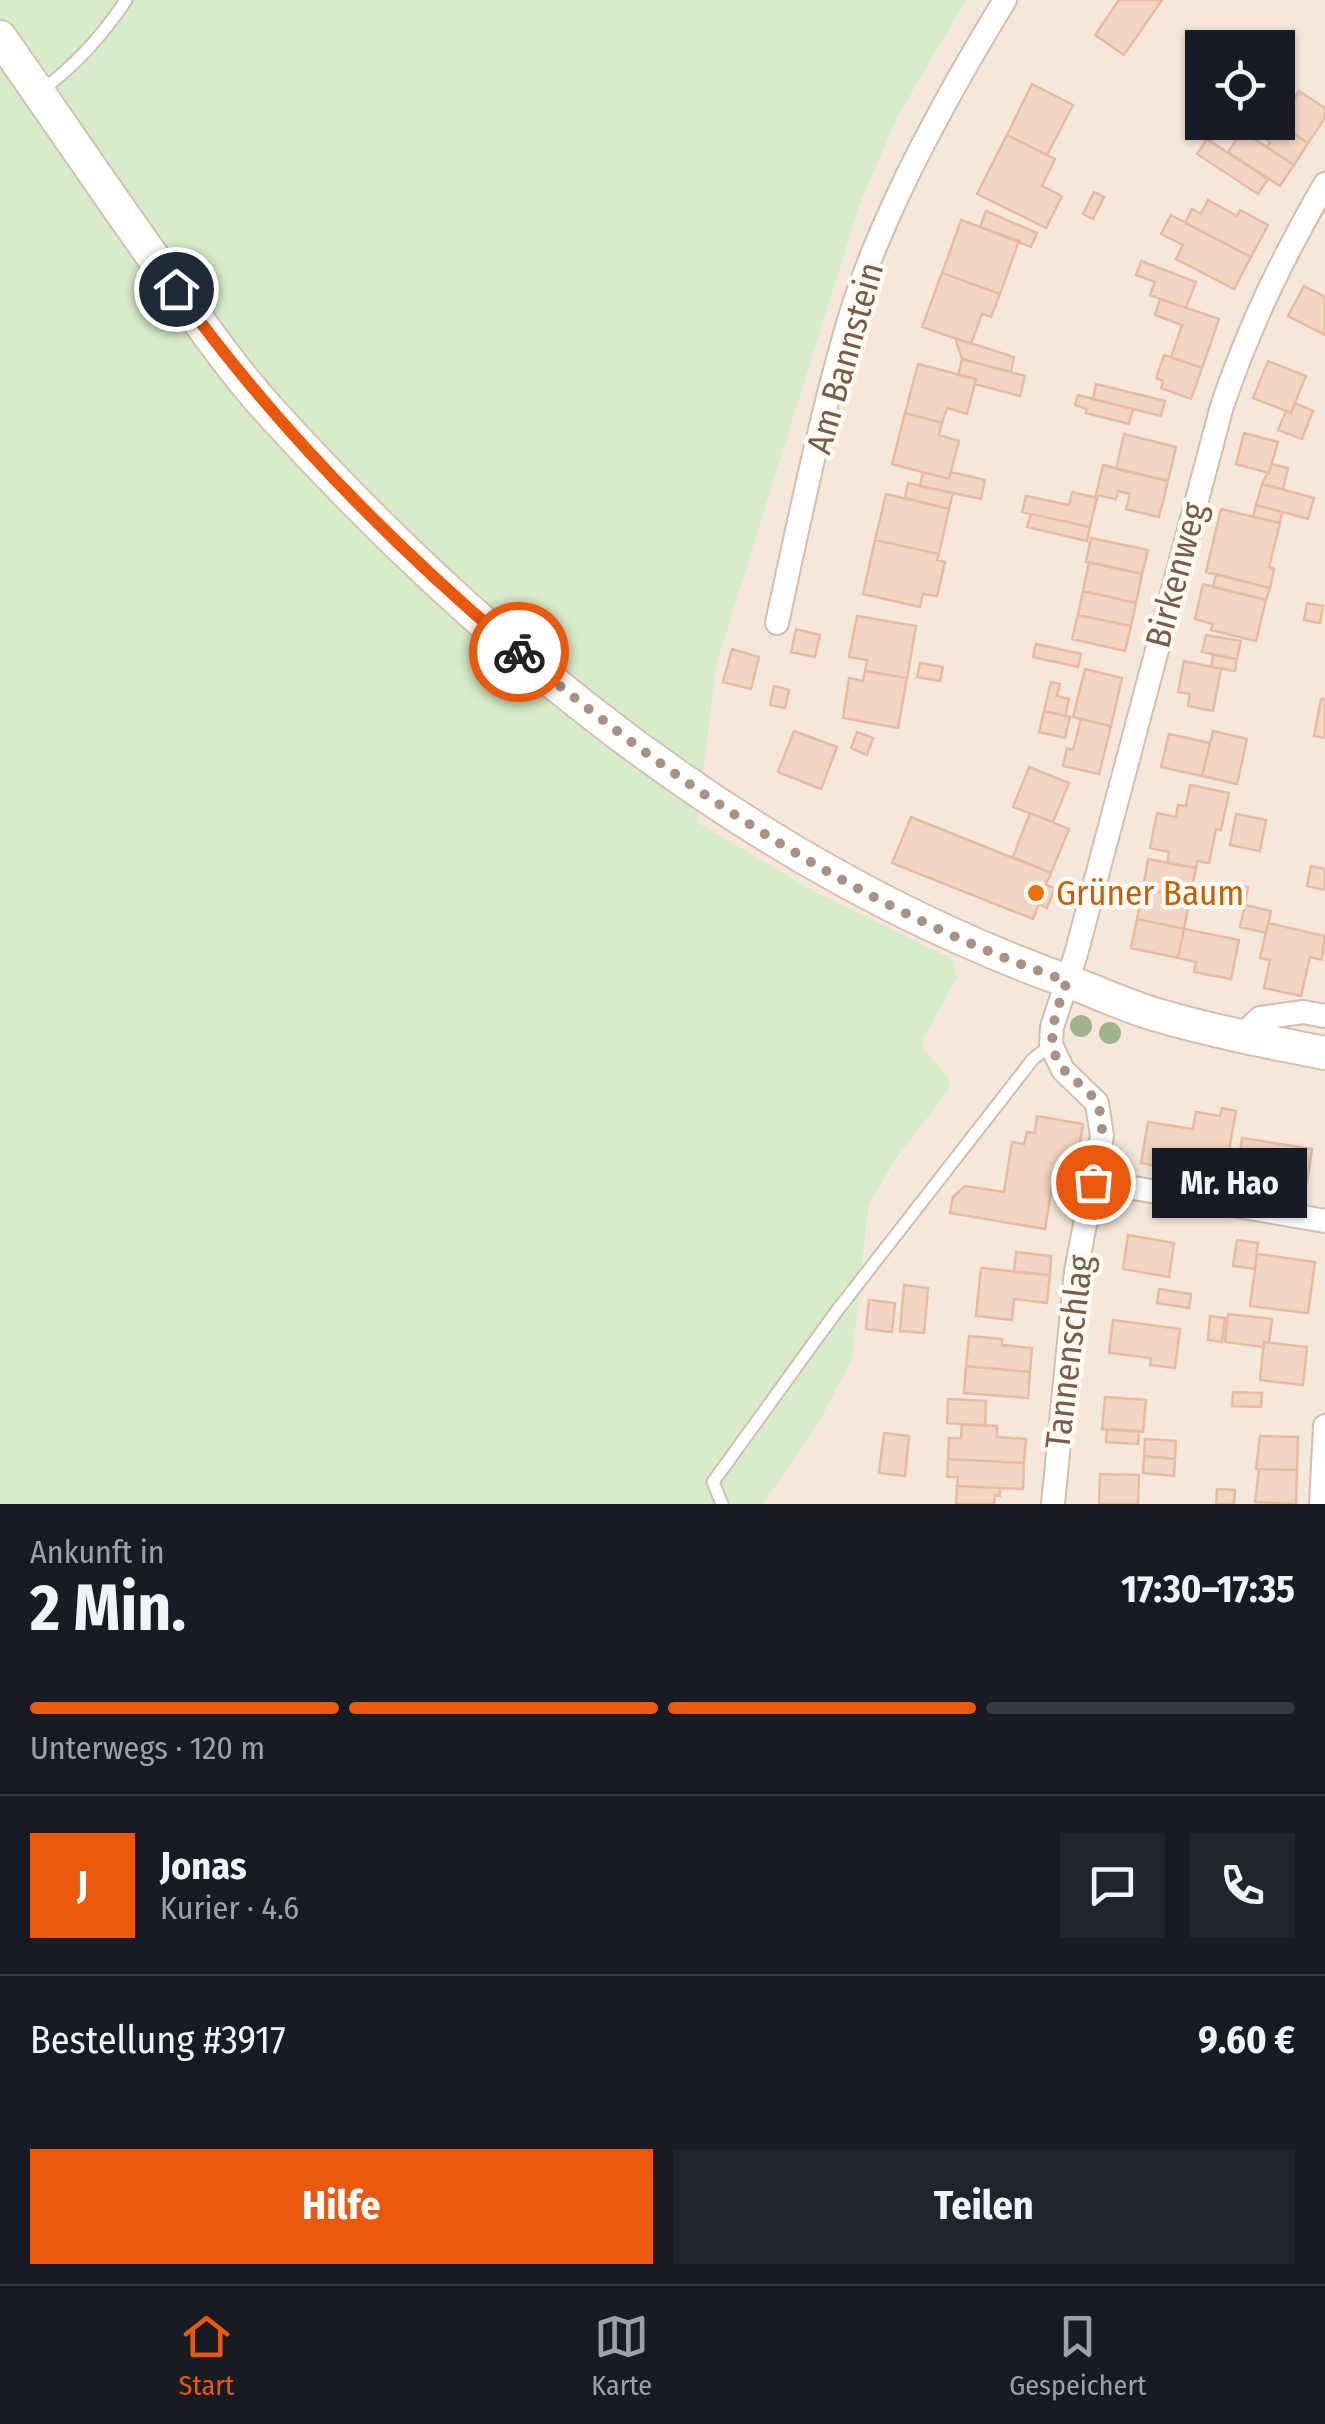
<!DOCTYPE html>
<html lang="de">
<meta charset="utf-8">
<style>
body{margin:0;font-family:"Fira Sans Condensed",sans-serif;background:#20242c;color:#f1f3f6;height:100vh;display:flex;flex-direction:column;font-size:38px;white-space:nowrap}
*{box-sizing:border-box;margin:0}
p{font-size:32px;color:#9ea1a6}
.icon{flex:none;width:55px;height:55px;fill:none;stroke:currentColor;stroke-width:2;stroke-linecap:round;stroke-linejoin:round}
.map{position:relative;height:1504px;overflow:hidden}
.drawer{display:flex;flex-direction:column;background:#171b24;flex:1}
.drawer>*{flex:none}
.fabs{position:absolute;left:1185px;top:30px;display:grid;gap:20px}
.fabs a{display:grid;place-items:center;width:110px;height:110px;border-radius:0px;background:#171b24;box-shadow:0 2px 8px #0004;font-size:50px}
.pin{position:absolute;display:grid;place-items:center;width:85px;height:85px;color:#fff;margin:-42px;border:5px solid #fff;border-radius:50%;box-shadow:0 2px 10px #0007}
.courier{position:absolute;display:grid;place-items:center;width:100px;height:100px;margin:-50px;border:8px solid #ea580c;border-radius:50%;background:#fff;color:#222;box-shadow:0 2px 12px #0007}
.bubble{position:absolute;height:70px;border-radius:0px;background:#171b24;box-shadow:0 2px 8px #0004;font-size:32px;font-weight:700;line-height:70px;text-align:center}
.headline em{font-style:normal;font-weight:700}
.headline div{display:flex;flex-direction:column-reverse}
.headline{display:flex;align-items:center;justify-content:space-between;height:170px;padding:0 30px}
h1{font-size:65px;font-weight:700;line-height:75px}
.bar{display:grid;grid-template-columns:repeat(4,1fr);gap:15px 10px;align-content:center;height:120px;padding:0 30px}
.bar i{height:12px;border-radius:8px;background:#363941}
.bar .on{background:#ea580c}
.bar p{grid-column:span 4}
.line{display:flex;align-items:center;gap:25px;padding:0 30px;border-top:2px solid #363941}
.line div{flex:1}
.round{display:grid;place-items:center;flex:none;width:105px;height:105px;border-radius:0px;background:#20242c}
.button{display:flex;gap:20px;margin-top:auto;padding:20px 30px}
.button a{flex:1;height:115px;border-radius:0px;background:#ea580c;color:#fff;font-size:40px;font-weight:700;line-height:115px;text-align:center}
.button a+a{background:#20242c;color:#f1f3f6}
.menu{display:flex;justify-content:space-around;align-items:center;height:140px;border-top:2px solid #363941;background:#171b24;font-size:28px;color:#9ea1a6}
.menu a{display:grid;justify-items:center;gap:5px}
.menu .on{color:#ea580c}
.map>svg:first-child{display:block}
</style>
<div class="map">
<svg width="1325" height="1504" viewBox="0 0 1325 1504">
<rect width="100%" height="100%" fill="#fdf6ec"/>
<path fill="#f5e8da" fill-rule="evenodd" d="M966 0H1325V1504H763L819 1422 863 1266 869 1205 948 1076 923 1050 924 1037 957 978 697 822 705 738 716 666 860 204 897 118ZM1202 48H1278V122H1202Z"/>
<path fill="#d8ecc9" d="M0 0H966L897 118 860 204 716 666 697 822 815 892 952 959 957 978 924 1037 923 1049 948 1076 949 1089 898 1156 869 1205 852 1359 819 1422 763 1504H0Z"/>
<path fill="#f3d5c3" stroke="#e6bba3" stroke-width="2.5" d="M1119 0H1162L1124 55 1095 35Z
M1032 84 1073 105 1047 155 1007 135Z
M1278 89 1294 99 1299 91 1325 108V118L1308 143 1276 122Z
M1258 122H1276L1308 143 1294 165 1267 147 1270 142 1253 130Z
M1242 131 1294 165 1280 186 1228 152Z
M1007 135 1055 159 1042 186 1062 196 1046 228 977 194Z
M1207 139 1268 179 1258 194 1197 154Z
M1094 192 1104 197 1093 219 1083 214Z
M1208 200 1237 216 1240 210 1268 225 1251 257 1185 223 1192 209 1201 214Z
M986 211 1037 233 1031 247 980 227Z
M1171 215 1251 257 1234 289 1176 259 1183 245 1161 234Z
M961 220 1019 241 1000 294 942 273Z
M1141 261 1196 282 1186 308 1150 295 1155 282 1136 275Z
M942 273 1000 294 991 317 982 314 971 344 922 327Z
M1304 286 1325 297V335L1288 316Z
M1160 299 1219 319 1202 368 1171 357 1182 325 1155 315Z
M955 338 1014 357 1011 372 962 359Z
M1164 355 1202 368 1191 399 1161 388 1163 381 1156 378Z
M962 359 1025 376 1020 396 975 384 976 379 958 375Z
M1268 361 1306 376 1291 413 1253 398Z
M918 364 976 379 967 414 947 408 942 423 905 413Z
M1096 384 1165 401 1161 416 1093 399Z
M1078 395 1133 409 1129 424 1086 413 1087 409 1075 405Z
M1295 403 1313 411 1302 439 1278 430 1286 411 1291 413Z
M905 413 942 423 939 435 959 441 949 479 892 464Z
M1244 433 1278 442 1269 473 1236 464Z
M1124 434 1176 447 1168 481 1116 469Z
M1272 464 1288 468 1283 489 1262 484Z
M1103 465 1168 481 1159 517 1126 509 1130 494 1118 491 1116 499 1096 495Z
M923 472 949 479 951 472 985 480 981 499 920 486Z
M908 483 953 493 949 509 905 498Z
M1262 484 1314 498 1308 519 1256 505Z
M1072 492 1097 498 1090 527 1022 512 1026 496 1069 505Z
M886 494 949 509 939 554 875 540Z
M1256 505 1282 512 1280 523 1253 517Z
M1221 509 1280 523 1269 567 1274 569 1270 588 1206 572Z
M1031 514 1090 527 1087 541 1027 527Z
M1091 538 1148 550 1142 574 1086 562Z
M875 540 939 554 937 560 945 562 937 596 923 594 920 607 863 594Z
M1089 562 1142 574 1136 603 1083 591Z
M1216 574 1270 588 1266 600 1213 587Z
M1203 584 1266 600 1256 641 1211 630 1213 624 1195 619Z
M1083 591 1136 603 1131 626 1078 615Z
M1307 603 1323 606 1320 623 1304 620Z
M1078 615 1131 626 1125 651 1072 639Z
M857 616 916 626 907 678 865 671 867 660 849 657Z
M796 629 820 635 815 657 791 652Z
M1206 635 1241 641 1237 659 1202 652Z
M1036 644 1081 654 1078 667 1033 657Z
M732 649 759 657 751 689 723 682Z
M1213 655 1237 659 1235 671 1211 667Z
M1184 661 1221 669 1213 711 1188 706 1190 694 1178 692Z
M920 663 943 667 940 681 917 677Z
M1085 669 1122 678 1111 726 1073 717Z
M865 671 907 678 898 728 843 718 849 678 863 681Z
M1051 682 1060 684 1057 696 1069 699 1065 716 1044 711Z
M774 686 789 690 785 708 770 705Z
M1321 699H1325V738L1314 736Z
M1044 711 1070 717 1065 738 1039 732Z
M1081 719 1111 726 1099 774 1063 766 1067 748 1073 750Z
M794 731 837 747 821 789 778 772Z
M1213 731 1247 739 1237 784 1202 776Z
M857 732 873 738 867 755 851 748Z
M1169 734 1210 743 1202 776 1161 767Z
M1029 767 1069 783 1053 822 1013 807Z
M1190 785 1229 793 1221 830 1216 829 1209 863 1197 861 1196 868 1167 863 1169 852 1150 848 1157 813 1176 817 1178 805 1186 806Z
M1030 813 1069 829 1051 873 1013 857Z
M1236 814 1266 820 1260 851 1230 845Z
M911 817 1051 873 1046 885 1055 888 1047 908 1039 904 1033 919 892 863Z
M1148 859 1196 868 1190 898 1143 889Z
M1311 866 1325 869V890L1307 886Z
M1226 884 1248 887 1246 899 1224 896Z
M1143 889 1190 898 1184 929 1137 919Z
M1245 905 1271 911 1266 933 1240 927Z
M1137 919 1184 929 1178 958 1131 948Z
M1268 923 1325 936 1322 960 1310 957 1301 996 1264 988 1270 960 1260 958Z
M1184 929 1239 940 1231 979 1194 972 1196 962 1178 958Z
M1222 1108 1236 1111 1224 1178 1141 1163 1148 1122 1193 1129 1196 1112 1220 1116Z
M1037 1116 1083 1124 1072 1190 1052 1186 1045 1229 950 1213 953 1197 965 1186 1004 1192 1012 1142 1024 1144 1027 1132 1035 1133Z
M1242 1138 1312 1149 1307 1182 1289 1179 1288 1189 1236 1180Z
M1128 1235 1174 1243 1169 1277 1123 1269Z
M1237 1240 1258 1243 1255 1269 1233 1266Z
M1016 1252 1051 1256 1050 1275 1014 1272Z
M1257 1254 1315 1262 1308 1313 1250 1306Z
M981 1268 1050 1275 1047 1303 1014 1299 1012 1320 976 1316Z
M904 1285 928 1288 924 1333 900 1331Z
M1159 1289 1191 1294 1189 1308 1157 1303Z
M869 1300 895 1303 892 1332 866 1329Z
M1228 1314 1272 1319 1269 1343 1264 1342V1347L1225 1342Z
M1210 1316 1225 1318 1222 1342 1208 1340Z
M1113 1320 1180 1329 1175 1368 1150 1365 1151 1358 1109 1353Z
M969 1336 1002 1339V1345L1032 1348 1030 1372 966 1366Z
M1264 1342 1307 1347 1303 1385 1260 1380Z
M966 1366 1030 1372 1028 1398 964 1393Z
M1233 1392 1262 1393 1261 1407 1232 1406Z
M1105 1397 1146 1400 1143 1432 1102 1429Z
M948 1399 986 1401 985 1426 947 1423Z
M962 1424 997 1426V1437L1026 1439 1024 1463 948 1459 949 1438H961Z
M1107 1429 1139 1431 1138 1444 1106 1442Z
M884 1433 909 1436 905 1476 879 1473Z
M1260 1436 1298 1437 1297 1470 1256 1469Z
M1145 1439 1176 1441 1175 1459 1144 1456Z
M1144 1456 1175 1459 1174 1476 1143 1473Z
M948 1459 1024 1463 1023 1489 957 1486 958 1477H947Z
M1259 1469 1297 1470 1296 1504 1255 1502Z
M1100 1474 1139 1475 1138 1504H1099Z
M957 1486 1000 1488V1496L995 1495 994 1504H956Z
M1217 1489 1235 1490 1234 1504H1216Z"/>
<g fill="none" stroke-linecap="round" stroke-linejoin="round">
<defs>
<path id="lane" d="M42 90C76 65 103 35 126 0
M722 1504 713 1482 836 1312 1033 1059 1051 1045"/>
<path id="street" d="M777 623C799 522 820 419 849 320 880 216 948 93 1005 0
M1240 1037 1260 1018 1303 1012 1325 1016
M1093 1181 1325 1221
M1053 1504 1076 1271 1102 1136 1097 1103 1063 1070 1051 1045 1052 1027 1076 954 1222 406C1250 324 1282 259 1325 184
M1321 1504 1325 1426"/>
<path id="secondary" d="M0 37C58 120 114 203 173 285 203 327 233 370 268 409 489 653 754 869 1067 981 1097 992 1126 1006 1157 1015 1212 1031 1268 1042 1325 1053"/>
</defs>
<use href="#lane" stroke="#d1beb0" stroke-width="15"/>
<use href="#street" stroke="#d1beb0" stroke-width="26"/>
<use href="#secondary" stroke="#d6c0b0" stroke-width="36"/>
<use href="#lane" stroke="#fff" stroke-width="11"/>
<use href="#street" stroke="#fff" stroke-width="22"/>
<use href="#secondary" stroke="#fff" stroke-width="32"/>
</g>
<g fill="#a0b28e">
<circle cx="1081" cy="1026" r="11"/>
<circle cx="1110" cy="1033" r="11"/>
</g>
<g fill="none" stroke-linecap="round" stroke-linejoin="round">
<path stroke="#a89285" stroke-width="10" stroke-dasharray="0 18" d="M519 652C682 790 863 911 1067 981 1056 1014 1039 1048 1070 1076 1079 1084 1092 1093 1097 1104 1108 1127 1098 1157 1093 1182"/>
<path stroke="#ea580c" stroke-width="12" d="M176 289C273 424 392 545 519 652"/>
</g>
<circle fill="#e8710a" stroke="#fffaf3" stroke-width="4" cx="1036" cy="893" r="10"/>
<g text-anchor="middle" dominant-baseline="central" stroke-width="9" stroke-linejoin="round" paint-order="stroke">
<g font-size="35" fill="#7a5c4d" stroke="#fffaf3">
<text transform="translate(845 358) rotate(-74)">Am Bannstein</text>
<text transform="translate(1176 575) rotate(-75)">Birkenweg</text>
<text transform="translate(1069 1352) rotate(-83)">Tannenschlag</text>
</g>
<g font-size="35" fill="#c56008" stroke="#fffaf3" text-anchor="start">
<text x="1056" y="893">Grüner Baum</text>
</g>
</g>
</svg>
<div class="fabs">
<a><svg class="icon" aria-label="locate" viewBox="0 0 24 24"><circle cx="12" cy="12" r="6"/><path d="M12 2v4M12 18v4M2 12h4M18 12h4"/></svg></a>
</div>
<div class="pin" style="left:1093px;top:1182px;background:#ea580c"><svg class="icon" aria-label="bag" viewBox="0 0 24 24"><path d="M5 8h14l-1 12H6zM9 8a3 3 0 0 1 6 0"/></svg></div>
<div class="pin" style="left:176px;top:289px;background:#1f2937"><svg class="icon" aria-label="home" viewBox="0 0 24 24"><path d="M3 11l9-7 9 7M6 9v11h12V9"/></svg></div>
<div class="courier" style="left:519px;top:652px"><svg class="icon" aria-label="bike" viewBox="0 0 24 24"><circle cx="6" cy="16" r="4"/><circle cx="18" cy="16" r="4"/><path d="M6 16l4-8h5l3 8M10 8l3 8H6M13 5h3"/></svg></div>
<div class="bubble" style="left:1152px;top:1148px;width:155px">Mr. Hao</div>
</div>
<section class="drawer">
<div class="headline"><div><h1>2 Min.</h1><p>Ankunft in</p></div><em>17:30–17:35</em></div>
<div class="bar"><i class="on"></i><i class="on"></i><i class="on"></i><i></i><p>Unterwegs · 120 m</p></div>
<div class="line" style="height:180px"><b class="round" style="background:#ea580c;color:#fff">J</b><div><b>Jonas</b><p>Kurier · 4.6</p></div><a class="round"><svg class="icon" aria-label="chat" viewBox="0 0 24 24"><path d="M4 5h16v11H9l-5 4z"/></svg></a><a class="round"><svg class="icon" aria-label="phone" viewBox="0 0 24 24"><path d="M5 4h4l2 5-3 2q2 4 5 5l2-3 5 2v4C11 20 4 13 5 4z"/></svg></a></div>
<div class="line" style="height:130px"><div>Bestellung #3917</div><b>9.60 €</b></div>
<div class="button"><a>Hilfe</a><a>Teilen</a></div>
</section>
<nav class="menu">
<a class="on"><svg class="icon" aria-label="home" viewBox="0 0 24 24"><path d="M3 11l9-7 9 7M6 9v11h12V9"/></svg>Start</a>
<a><svg class="icon" aria-label="map" viewBox="0 0 24 24"><path d="M3 6l6-2 6 2 6-2v14l-6 2-6-2-6 2zM9 4v14M15 6v14"/></svg>Karte</a>
<a><svg class="icon" aria-label="saved" viewBox="0 0 24 24"><path d="M7 4h10v16l-5-4-5 4z"/></svg>Gespeichert</a>
</nav>
